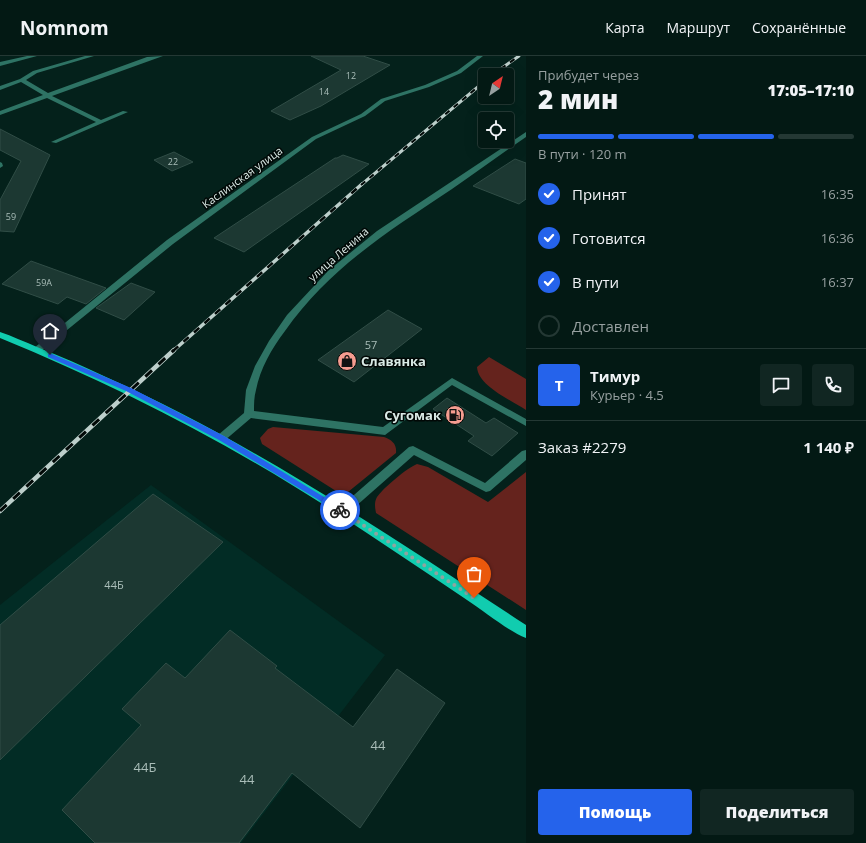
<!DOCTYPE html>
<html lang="ru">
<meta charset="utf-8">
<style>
body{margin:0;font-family:"Open Sans",sans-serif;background:#112622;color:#f1f3f6;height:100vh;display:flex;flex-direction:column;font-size:15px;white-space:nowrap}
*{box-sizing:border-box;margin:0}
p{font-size:13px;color:#97a0a0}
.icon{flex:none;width:22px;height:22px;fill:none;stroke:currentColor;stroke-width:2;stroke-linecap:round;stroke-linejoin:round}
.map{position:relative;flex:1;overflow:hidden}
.drawer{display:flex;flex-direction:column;background:#031914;width:340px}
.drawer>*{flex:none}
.needle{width:26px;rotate:35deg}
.buttons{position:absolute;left:478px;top:12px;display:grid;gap:8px}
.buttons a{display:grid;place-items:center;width:36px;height:36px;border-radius:4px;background:#031914;box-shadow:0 4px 16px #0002,0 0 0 1px #243834;font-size:20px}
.pin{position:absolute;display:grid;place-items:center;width:34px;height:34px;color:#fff;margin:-41px -17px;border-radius:50% 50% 50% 0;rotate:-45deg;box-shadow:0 0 4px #0007}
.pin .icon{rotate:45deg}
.courier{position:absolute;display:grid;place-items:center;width:40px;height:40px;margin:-20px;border:3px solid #2563eb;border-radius:50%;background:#fff;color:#222;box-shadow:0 1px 5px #0007}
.head em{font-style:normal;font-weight:800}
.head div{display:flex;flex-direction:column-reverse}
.head{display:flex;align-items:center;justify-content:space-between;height:68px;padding:0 12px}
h1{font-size:26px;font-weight:800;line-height:30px}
.bar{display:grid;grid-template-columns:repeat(4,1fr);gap:6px 4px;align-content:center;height:48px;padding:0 12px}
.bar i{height:5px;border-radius:3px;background:#243834}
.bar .active{background:#2563eb}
.bar p{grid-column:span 4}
.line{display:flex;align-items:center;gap:10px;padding:0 12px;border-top:1px solid #243834}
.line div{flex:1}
.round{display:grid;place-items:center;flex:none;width:42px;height:42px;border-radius:4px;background:#112622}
ol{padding:0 12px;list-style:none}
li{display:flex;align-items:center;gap:12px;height:44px}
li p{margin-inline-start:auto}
li .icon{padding:4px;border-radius:50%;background:#2563eb;color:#fff;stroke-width:4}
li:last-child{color:#97a0a0}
li i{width:22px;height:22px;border:2px solid #243834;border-radius:50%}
.primary-button{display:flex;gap:8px;margin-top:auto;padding:8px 12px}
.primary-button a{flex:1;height:46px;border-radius:4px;background:#2563eb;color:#fff;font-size:16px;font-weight:800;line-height:46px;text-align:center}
.primary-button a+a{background:#112622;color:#f1f3f6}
header{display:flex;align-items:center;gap:24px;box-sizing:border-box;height:56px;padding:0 20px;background:#031914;border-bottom:1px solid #243834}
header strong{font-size:19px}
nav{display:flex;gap:22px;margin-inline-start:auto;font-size:14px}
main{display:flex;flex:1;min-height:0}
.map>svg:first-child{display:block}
</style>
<header>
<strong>Nomnom</strong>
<nav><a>Карта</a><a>Маршрут</a><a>Сохранённые</a></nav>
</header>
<main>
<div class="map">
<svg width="526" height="787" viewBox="0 0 526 787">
<rect width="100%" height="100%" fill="#04211b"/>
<path fill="#022c25" d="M151 429 385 599 241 787H0V549Z"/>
<path fill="#65231d" d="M489 301 526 323V354C511 344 478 330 477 311Z
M273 371 384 381C392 384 397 388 396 397L348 436 336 435 262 388 260 382 268 373Z
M417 408 428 411 488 446 526 416V554L376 457C375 452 374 446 377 441 383 432 407 412 417 408Z"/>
<path fill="#1c3832" stroke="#304d46" d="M311 0H363L390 9 321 50 290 64 271 55 341 14Z
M0 73 50 99 14 176 0 175V144L21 105 0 94Z
M174 96 193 106 172 115 154 104Z
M343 99 369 108 244 196 214 182 335 102H337Z
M515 103 526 107V143L519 148 473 130Z
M31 205 106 232 86 248 67 241 58 248 2 228Z
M131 227 155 236 124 264 96 252Z
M388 254 422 273 354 326 318 304Z
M447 342 486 367 494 362 518 377 492 400 468 385 474 380 433 353Z
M153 438 223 486 0 704V569Z
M230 574 277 610 275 612 353 671 397 613 445 647 360 772 292 717 239 787H95L62 754 141 669 122 653 166 607 185 622Z"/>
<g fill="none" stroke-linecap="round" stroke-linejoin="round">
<path fill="#2e7364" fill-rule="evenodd" d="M27 0H37L0 10V6Z
M85 0H94L37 17 26 24 48 37 147 1 163 0 52 40 101 64 123 55 128 56 56 87 51 86 96 66 47 42 0 59V55L43 39 21 26 0 34V30L20 23 33 15Z
M477 0H483L461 17 429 31 385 45 365 60 316 83 173 188 40 296H34L33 294 34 292 167 184 312 81 361 58 381 43 425 29 457 15Z
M526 76V81C501 98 477 116 452 133 389 175 329 212 285 275 272 292 260 313 256 334 254 341 254 348 254 355L383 371 452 322 526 363V370L452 329 385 379 251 362 224 385H218L216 382 218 379 244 357 246 334 255 310 269 285 287 259 328 215 377 175Z
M0 106 2 107 3 110 0 112Z
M413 390 485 427 522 395 526 394V404L490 435 486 436 414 399 347 458 343 459 339 458 338 455 339 452 409 391Z"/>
<path fill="#11ccaf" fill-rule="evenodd" d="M0 276C12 280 25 286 37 291 60 300 83 310 106 321 255 388 390 480 526 569V582C508 575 484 555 467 544 423 514 379 485 335 456 229 387 117 330 0 282Z"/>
<defs>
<path id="rail-far2" d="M492 19 519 0
M361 129 485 25"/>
<path id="rail-far1" d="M173 295 362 128"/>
<path id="rail" d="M0 455 174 294"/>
</defs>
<use href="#rail-far2" stroke="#bdcfcb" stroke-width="3"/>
<use href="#rail-far1" stroke="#bdcfcb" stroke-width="3.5"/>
<use href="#rail" stroke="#bdcfcb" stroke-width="4.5"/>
<use href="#rail-far2" stroke="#010806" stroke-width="2" stroke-dasharray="5.5" stroke-linecap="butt"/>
<use href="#rail-far1" stroke="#010806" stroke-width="2.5" stroke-dasharray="7" stroke-linecap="butt"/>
<use href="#rail" stroke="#010806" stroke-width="3" stroke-dasharray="9" stroke-linecap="butt"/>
</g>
<path fill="#2563eb" d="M48 298H52L131 332 224 380 342 452V455H337L219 384 126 335 48 301Z"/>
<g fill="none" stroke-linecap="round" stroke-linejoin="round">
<path stroke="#8fa49f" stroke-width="4" stroke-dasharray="0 7.2" d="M340 454 474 542"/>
</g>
<defs>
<symbol id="shop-disc" viewBox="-11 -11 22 22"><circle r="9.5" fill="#f59c90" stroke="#010806"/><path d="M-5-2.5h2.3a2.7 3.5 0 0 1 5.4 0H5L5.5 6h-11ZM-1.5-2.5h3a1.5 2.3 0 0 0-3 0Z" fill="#111"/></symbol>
<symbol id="fuel-disc" viewBox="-11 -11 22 22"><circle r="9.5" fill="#f59c90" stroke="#010806"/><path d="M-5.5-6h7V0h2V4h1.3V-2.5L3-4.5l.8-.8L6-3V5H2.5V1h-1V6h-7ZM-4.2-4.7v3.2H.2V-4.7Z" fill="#111"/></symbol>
</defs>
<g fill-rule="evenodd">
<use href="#shop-disc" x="336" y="294" width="22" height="22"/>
<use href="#fuel-disc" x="444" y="348" width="22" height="22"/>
</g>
<g text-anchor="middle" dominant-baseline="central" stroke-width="3" stroke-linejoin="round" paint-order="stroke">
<g font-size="9" fill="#aabeb9">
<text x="351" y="19">12</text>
<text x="324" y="35">14</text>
<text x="173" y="105">22</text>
<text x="11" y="160">59</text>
<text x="44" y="226">59А</text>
</g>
<g font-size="11" fill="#daeae6" stroke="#010806">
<text transform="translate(242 121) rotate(-36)">Каслинская улица</text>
<text transform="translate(338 198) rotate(-41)">улица Ленина</text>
</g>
<g font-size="11" fill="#aabeb9">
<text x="371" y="288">57</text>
<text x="114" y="528">44Б</text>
</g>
<g font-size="13" font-weight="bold" fill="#daeae6" stroke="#010806" text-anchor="start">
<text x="361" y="305">Славянка</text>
<text x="441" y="359" text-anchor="end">Сугомак</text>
</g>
<g font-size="13" fill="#aabeb9">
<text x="378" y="689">44</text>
<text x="145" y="711">44Б</text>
<text x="247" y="723">44</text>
</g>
</g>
</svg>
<div class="buttons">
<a><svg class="needle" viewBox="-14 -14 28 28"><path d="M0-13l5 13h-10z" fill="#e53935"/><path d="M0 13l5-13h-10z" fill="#97a0a0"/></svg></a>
<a><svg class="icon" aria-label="locate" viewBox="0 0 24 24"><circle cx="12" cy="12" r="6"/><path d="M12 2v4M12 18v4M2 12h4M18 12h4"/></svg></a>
</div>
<div class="pin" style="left:474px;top:542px;background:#ea580c"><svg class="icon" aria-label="bag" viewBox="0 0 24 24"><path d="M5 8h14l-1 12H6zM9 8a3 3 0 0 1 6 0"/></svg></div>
<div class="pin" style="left:50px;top:299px;background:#1f2937"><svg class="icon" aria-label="home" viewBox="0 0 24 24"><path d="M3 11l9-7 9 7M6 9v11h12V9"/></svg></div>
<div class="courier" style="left:340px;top:454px"><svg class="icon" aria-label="bike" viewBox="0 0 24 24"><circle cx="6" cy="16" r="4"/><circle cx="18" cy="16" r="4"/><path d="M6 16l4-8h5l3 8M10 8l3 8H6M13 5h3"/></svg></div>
</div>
<section class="drawer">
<div class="head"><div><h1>2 мин</h1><p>Прибудет через</p></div><em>17:05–17:10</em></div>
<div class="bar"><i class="active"></i><i class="active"></i><i class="active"></i><i></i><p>В пути · 120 m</p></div>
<ol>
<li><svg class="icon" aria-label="check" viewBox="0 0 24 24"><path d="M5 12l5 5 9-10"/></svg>Принят<p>16:35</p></li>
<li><svg class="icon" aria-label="check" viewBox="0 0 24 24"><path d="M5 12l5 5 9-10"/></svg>Готовится<p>16:36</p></li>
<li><svg class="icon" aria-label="check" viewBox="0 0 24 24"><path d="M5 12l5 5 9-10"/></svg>В пути<p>16:37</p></li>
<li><i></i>Доставлен</li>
</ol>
<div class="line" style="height:72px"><b class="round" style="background:#2563eb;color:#fff">Т</b><div><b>Тимур</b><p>Курьер · 4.5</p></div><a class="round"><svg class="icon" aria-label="chat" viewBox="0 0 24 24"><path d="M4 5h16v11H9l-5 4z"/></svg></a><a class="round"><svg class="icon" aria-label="phone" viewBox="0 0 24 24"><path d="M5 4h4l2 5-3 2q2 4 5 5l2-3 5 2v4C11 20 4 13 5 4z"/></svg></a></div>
<div class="line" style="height:52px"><div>Заказ #2279</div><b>1 140 ₽</b></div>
<div class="primary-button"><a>Помощь</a><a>Поделиться</a></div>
</section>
</main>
